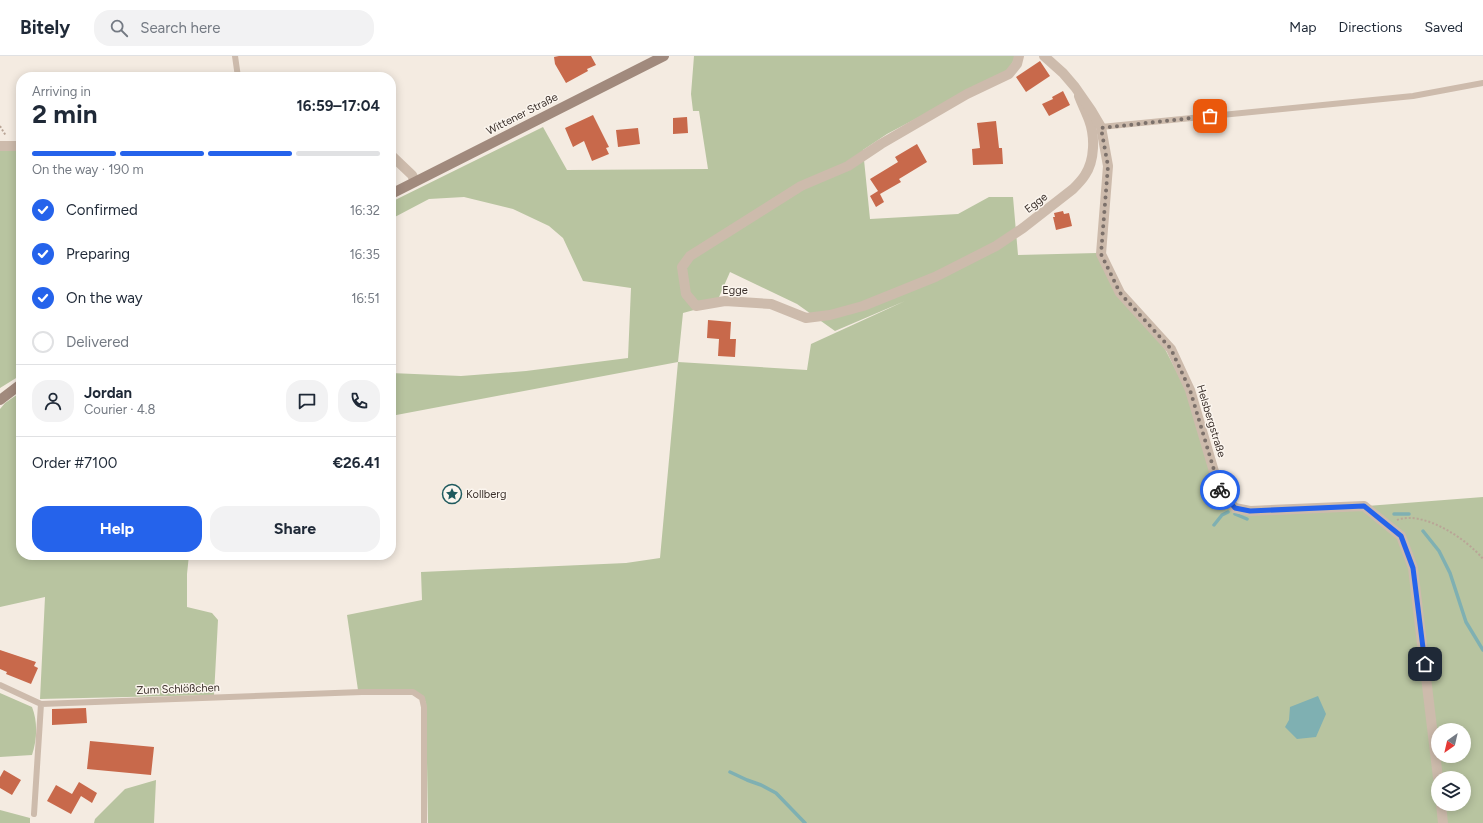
<!DOCTYPE html>
<meta charset="utf-8">
<style>
body{margin:0;font-family:Figtree,sans-serif;background:#f2f2f3;color:#1f2937;height:100vh;display:flex;flex-direction:column;font-size:15px;white-space:nowrap}
*{box-sizing:border-box;margin:0}
p{font-size:13px;color:#747a83}
.icon{flex:none;width:22px;height:22px;fill:none;stroke:currentColor;stroke-width:2;stroke-linecap:round;stroke-linejoin:round}
.map{position:relative;flex:1;overflow:hidden}
.drawer{position:absolute;left:16px;top:16px;width:380px;height:488px;display:flex;flex-direction:column;background:#fff;border-radius:16px;box-shadow:0 2px 10px #0003}
.drawer>*{flex:none}
.needle{width:26px;rotate:214deg}
.fabs{position:absolute;left:1431px;top:667px;display:grid;gap:8px}
.fabs a{display:grid;place-items:center;width:40px;height:40px;border-radius:50%;background:#fff;box-shadow:0 2px 10px #0003;font-size:20px}
.pin{position:absolute;display:grid;place-items:center;width:34px;height:34px;color:#fff;margin:-17px;border-radius:8px;box-shadow:0 2px 6px #0006}
.courier{position:absolute;display:grid;place-items:center;width:40px;height:40px;margin:-20px;border:3px solid #2563eb;border-radius:50%;background:#fff;color:#222;box-shadow:0 1px 5px #0007}
.overview em{font-style:normal;font-weight:700}
.overview div{display:flex;flex-direction:column-reverse}
.overview{display:flex;align-items:center;justify-content:space-between;height:68px;padding:0 16px}
h1{font-size:26px;font-weight:700;line-height:30px}
.bar{display:grid;grid-template-columns:repeat(4,1fr);gap:6px 4px;align-content:center;height:48px;padding:0 16px}
.bar i{height:5px;border-radius:3px;background:#e0e1e3}
.bar .current{background:#2563eb}
.bar p{grid-column:span 4}
.line{display:flex;align-items:center;gap:10px;padding:0 16px;border-top:1px solid #e0e1e3}
.line div{flex:1}
.round{display:grid;place-items:center;flex:none;width:42px;height:42px;border-radius:16px;background:#f2f2f3}
ol{padding:0 16px;list-style:none}
li{display:flex;align-items:center;gap:12px;height:44px}
li p{margin-inline-start:auto}
li .icon{padding:4px;border-radius:50%;background:#2563eb;color:#fff;stroke-width:4}
li:last-child{color:#747a83}
li i{width:22px;height:22px;border:2px solid #e0e1e3;border-radius:50%}
.action{display:flex;gap:8px;margin-top:auto;padding:8px 16px}
.action a{flex:1;height:46px;border-radius:16px;background:#2563eb;color:#fff;font-size:16px;font-weight:700;line-height:46px;text-align:center}
.action a+a{background:#f2f2f3;color:#1f2937}
header{display:flex;align-items:center;gap:24px;box-sizing:border-box;height:56px;padding:0 20px;background:#fff;border-bottom:1px solid #e0e1e3}
header strong{font-size:19px}
nav{display:flex;gap:22px;margin-inline-start:auto;font-size:14px}
.search{width:280px;height:36px;background:#f2f2f3;display:flex;align-items:center;gap:10px;box-sizing:border-box;padding:0 14px;border-radius:16px;color:#747a83;font-size:15px}
.map>svg:first-child{display:block}
</style>
<header>
<strong>Bitely</strong>
<div class="search"><svg class="icon" aria-label="search" viewBox="0 0 24 24"><circle cx="10" cy="10" r="6"/><path d="M15 15l6 6"/></svg>Search here</div>
<nav><a>Map</a><a>Directions</a><a>Saved</a></nav>
</header>
<div class="map">
<svg width="1483" height="767" viewBox="0 0 1483 767">
<rect width="100%" height="100%" fill="#f4ebe1"/>
<path fill="#b8c4a0" d="M694 0H1015V2L1008 14 887 78 863 94 870 163 958 158 989 141H1013L1018 199 1097 197 1165 293 1186 334 1229 452 1363 454 1399 482 1411 512 1440 767H428L426 646 414 635 358 634 347 559 422 544 421 516 626 507 660 502 678 306 807 314 811 288 905 245 835 275 797 248 730 216 716 248 683 257 678 306 391 360V317L461 320 526 315 628 302 631 232 583 225 563 182 549 170 513 153 464 141 429 143 391 163V146L543 71 567 114 708 113 699 55H693L691 38Z
M0 94 21 95V319L0 332Z
M21 336V499H189L187 518V551L212 557 218 564 214 639 40 643 45 541 0 551V353L5 347Z
M1483 441V767H1446L1444 748H1464V722H1441L1438 700H1464V674H1438V697L1403 479 1367 450Z
M0 637 32 651C38 666 37 684 32 699L0 701Z
M156 724 154 767H94L95 763 125 733Z
M0 754 30 762V767H0Z"/>
<path fill="#7fb0b2" d="M1318 640 1326 658 1316 681 1297 683 1285 671 1289 664 1290 651Z"/>
<g fill="none" stroke-linecap="round" stroke-linejoin="round">
<path stroke="#7fb0b2" stroke-width="3.5" d="M1235 458 1247 463
M1394 458H1409
M1214 469 1222 459 1228 456
M1423 475 1439 495 1450 517 1466 566 1483 594
M730 716 747 724 761 729 776 737 805 767"/>
</g>
<path fill="#c8694b" d="M559 0H591L596 9 587 13 588 15 566 27 555 8 554 1Z
M1040 5 1050 20 1026 36 1016 21Z
M1063 35 1070 49 1049 60 1042 48 1053 43 1052 41Z
M593 59 609 91 606 92 609 98 592 105 584 85 573 91 565 72Z
M687 61 688 77 673 78V62Z
M996 65 999 92H1002L1003 108 973 109 972 93 980 92 977 67Z
M638 72 640 88 618 91 616 74Z
M917 88 927 106 899 123 901 126 880 138 884 146 876 151 870 140 878 135 870 123 898 106 895 101Z
M1063 155 1064 158 1069 157 1072 170 1056 174 1053 161H1055L1054 157Z
M708 264 731 266 730 283H736L735 301 718 300 719 283 707 282Z
M0 594 36 606 34 610 38 612 31 628 6 618 7 616 0 613Z
M86 652 87 667 52 669V653Z
M90 685 154 691 151 719 87 713Z
M4 714 21 724 12 739 0 732V721Z
M79 726 97 737 92 747 81 740 71 758 47 745 56 729 72 738Z"/>
<g fill="none" stroke-linecap="round" stroke-linejoin="round">
<path stroke="#b9a596" stroke-width="2" stroke-dasharray="2 2" stroke-linecap="butt" d="M0 70 6 80
M1397 464C1423 454 1467 483 1483 503"/>
<path stroke="#cdbbac" stroke-width="6" d="M235 0 238 21
M1101 71 1413 40 1483 27
M0 629 41 648 362 636H413L422 642 424 651V767
M34 758 41 648"/>
<path stroke="#cdbbac" stroke-width="10" d="M1019 0 1017 8 1009 18 967 38 881 88 848 110 801 130 690 200 682 211 686 238 696 250 725 245 771 248 806 262 830 259 863 250 935 221 996 190 1023 172 1073 133C1077 129 1082 124 1085 119 1095 104 1095 80 1089 64 1086 56 1082 48 1079 40
M0 90H21
M391 99 412 119 415 125"/>
<path stroke="#cdbbac" stroke-width="10" d="M1044 0 1063 17 1075 31 1091 54 1101 71 1108 110 1101 198 1120 237 1171 293 1190 334 1220 436 1235 452 1250 455 1364 450 1401 480 1413 512 1438 722
M1441 748 1443 767"/>
<path stroke="#a18a7d" stroke-width="10" d="M391 138 664 0
M0 344 21 328"/>
</g>
<g fill="none" stroke-linecap="round" stroke-linejoin="round">
<path stroke="#7c716b" stroke-width="4" stroke-dasharray="0 7.2" d="M1210 60 1101 72 1108 110 1101 198 1120 237 1171 293 1190 334 1220 434"/>
<path stroke="#2563eb" stroke-width="5" d="M1220 434 1235 452 1250 455 1364 450 1401 480 1413 512 1425 608"/>
</g>
<defs>
<symbol id="sight-ring" viewBox="-11 -11 22 22"><circle r="9.5" fill="#fbf5ee" stroke="#1f5a5e" stroke-width="1.5"/><path d="M0-6L1.8-2.2L6-1.7L2.9 1.2L3.7 5.4L0 3.3L-3.7 5.4L-2.9 1.2L-6-1.7L-1.8-2.2Z" fill="#1f5a5e"/></symbol>
</defs>
<g fill-rule="evenodd">
<use href="#sight-ring" x="441" y="427" width="22" height="22"/>
</g>
<g text-anchor="middle" dominant-baseline="central" stroke-width="3" stroke-linejoin="round" paint-order="stroke">
<g font-size="11" fill="#3b302b" stroke="#fbf5ee">
<text transform="translate(522 58) rotate(-27)">Wittener Straße</text>
<text transform="translate(1036 147) rotate(-38)">Egge</text>
<text x="735" y="234">Egge</text>
<text transform="translate(1211 365) rotate(73)">Helsbergstraße</text>
<text transform="translate(178 633) rotate(-2)">Zum Schlößchen</text>
</g>
<g font-size="11" fill="#3b302b" stroke="#fbf5ee" text-anchor="start">
<text x="466" y="438">Kollberg</text>
</g>
</g>
</svg>
<div class="fabs">
<a><svg class="needle" viewBox="-14 -14 28 28"><path d="M0-13l5 13h-10z" fill="#e53935"/><path d="M0 13l5-13h-10z" fill="#747a83"/></svg></a>
<a><svg class="icon" aria-label="layers" viewBox="0 0 24 24"><path d="M12 4l9 5-9 5-9-5zM3 14l9 5 9-5"/></svg></a>
</div>
<div class="pin" style="left:1210px;top:60px;background:#ea580c"><svg class="icon" aria-label="bag" viewBox="0 0 24 24"><path d="M5 8h14l-1 12H6zM9 8a3 3 0 0 1 6 0"/></svg></div>
<div class="pin" style="left:1425px;top:608px;background:#1f2937"><svg class="icon" aria-label="home" viewBox="0 0 24 24"><path d="M3 11l9-7 9 7M6 9v11h12V9"/></svg></div>
<div class="courier" style="left:1220px;top:434px"><svg class="icon" aria-label="bike" viewBox="0 0 24 24"><circle cx="6" cy="16" r="4"/><circle cx="18" cy="16" r="4"/><path d="M6 16l4-8h5l3 8M10 8l3 8H6M13 5h3"/></svg></div>
<section class="drawer">
<div class="overview"><div><h1>2 min</h1><p>Arriving in</p></div><em>16:59–17:04</em></div>
<div class="bar"><i class="current"></i><i class="current"></i><i class="current"></i><i></i><p>On the way · 190 m</p></div>
<ol>
<li><svg class="icon" aria-label="check" viewBox="0 0 24 24"><path d="M5 12l5 5 9-10"/></svg>Confirmed<p>16:32</p></li>
<li><svg class="icon" aria-label="check" viewBox="0 0 24 24"><path d="M5 12l5 5 9-10"/></svg>Preparing<p>16:35</p></li>
<li><svg class="icon" aria-label="check" viewBox="0 0 24 24"><path d="M5 12l5 5 9-10"/></svg>On the way<p>16:51</p></li>
<li><i></i>Delivered</li>
</ol>
<div class="line" style="height:72px"><a class="round"><svg class="icon" aria-label="person" viewBox="0 0 24 24"><circle cx="12" cy="8" r="4"/><path d="M4 21q1-7 8-7t8 7"/></svg></a><div><b>Jordan</b><p>Courier · 4.8</p></div><a class="round"><svg class="icon" aria-label="chat" viewBox="0 0 24 24"><path d="M4 5h16v11H9l-5 4z"/></svg></a><a class="round"><svg class="icon" aria-label="phone" viewBox="0 0 24 24"><path d="M5 4h4l2 5-3 2q2 4 5 5l2-3 5 2v4C11 20 4 13 5 4z"/></svg></a></div>
<div class="line" style="height:52px"><div>Order #7100</div><b>€26.41</b></div>
<div class="action"><a>Help</a><a>Share</a></div>
</section>
</div>
